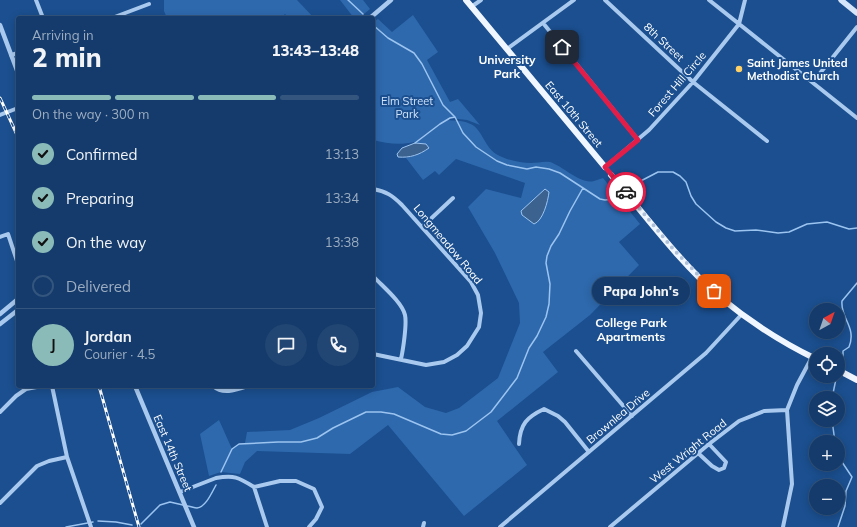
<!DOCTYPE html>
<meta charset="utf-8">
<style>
body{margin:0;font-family:Mulish,sans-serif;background:#214673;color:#f1f3f6;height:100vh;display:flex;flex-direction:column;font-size:15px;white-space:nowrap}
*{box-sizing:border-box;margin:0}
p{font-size:13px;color:#9dadc1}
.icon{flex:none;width:22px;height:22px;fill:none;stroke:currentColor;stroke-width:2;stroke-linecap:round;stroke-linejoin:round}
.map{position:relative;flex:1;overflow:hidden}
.drawer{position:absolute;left:16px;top:16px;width:359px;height:372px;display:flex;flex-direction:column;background:#143b6b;border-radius:4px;box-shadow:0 2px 10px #0003,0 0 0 1px #33557e}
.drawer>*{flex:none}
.needle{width:26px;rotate:40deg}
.tools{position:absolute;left:809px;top:303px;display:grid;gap:8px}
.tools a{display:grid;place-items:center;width:36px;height:36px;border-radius:50%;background:#143b6b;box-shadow:0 2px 10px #0003,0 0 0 1px #33557e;font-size:20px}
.pin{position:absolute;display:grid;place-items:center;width:34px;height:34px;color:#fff;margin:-17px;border-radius:8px;box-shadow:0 2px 6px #0006}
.courier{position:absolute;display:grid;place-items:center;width:40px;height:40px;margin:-20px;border:3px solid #e11d48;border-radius:50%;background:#fff;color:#222;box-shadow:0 1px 5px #0007}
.bubble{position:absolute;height:28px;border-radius:14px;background:#143b6b;box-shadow:0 2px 10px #0003,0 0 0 1px #33557e;font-size:13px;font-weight:800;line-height:28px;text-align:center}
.headline em{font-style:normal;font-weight:800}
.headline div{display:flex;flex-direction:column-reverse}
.headline{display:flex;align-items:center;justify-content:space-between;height:68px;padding:0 16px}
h1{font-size:26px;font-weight:800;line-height:30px}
.bar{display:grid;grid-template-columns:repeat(4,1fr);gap:6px 4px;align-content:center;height:48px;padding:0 16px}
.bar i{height:5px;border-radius:3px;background:#33557e}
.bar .active{background:#8bbbb9}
.bar p{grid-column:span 4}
.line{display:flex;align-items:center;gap:10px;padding:0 16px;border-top:1px solid #33557e}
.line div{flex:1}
.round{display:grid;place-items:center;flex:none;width:42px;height:42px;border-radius:21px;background:#214673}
ol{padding:0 16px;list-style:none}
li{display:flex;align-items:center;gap:12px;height:44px}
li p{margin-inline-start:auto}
li .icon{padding:4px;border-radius:50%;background:#8bbbb9;color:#111;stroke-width:4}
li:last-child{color:#9dadc1}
li i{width:22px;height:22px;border:2px solid #33557e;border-radius:50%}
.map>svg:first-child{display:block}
</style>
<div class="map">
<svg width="857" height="527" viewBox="0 0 857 527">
<rect width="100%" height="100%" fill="#1b4f8f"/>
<path fill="#2e69ad" d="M164 0H297L314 18H289L285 14 280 18H167L164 11Z
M340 0H363L370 9 359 18H354Z
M413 15 438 52 427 60 450 102 458 99 480 125 467 120 450 118 447 120C453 121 462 120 468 123 482 127 483 145 496 154 506 160 520 163 531 163 537 163 544 161 550 162 563 166 581 185 594 181 597 180 600 179 603 178L640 224 619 242 639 265 590 315 543 352 558 372 497 421 527 465 464 516 388 425 350 454 257 451 245 462 240 474 221 472 209 476 200 434 219 420 232 449 239 444 245 443 247 432 290 430 319 418 372 392 398 387 425 407 446 413 459 408 498 378 520 323 519 303 495 253 468 207 486 189 521 198 525 183 456 159 439 175 435 171 423 180 406 158 417 155 421 143H415V142C400 145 388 144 373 140V22L378 19 392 32Z"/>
<path fill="#3c6290" stroke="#9cc4f0" d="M415 143 426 144 429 148C419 155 410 158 398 157L397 154 402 148Z
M545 189 549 192C548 201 543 221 534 224L522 215 521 211Z"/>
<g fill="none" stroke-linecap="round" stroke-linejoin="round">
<path stroke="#9cc4f0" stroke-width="1.5" d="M348 0 363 14
M373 25 388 38 414 53 422 64 443 105 455 117 463 133 476 147 497 161 507 165 527 169 536 167 549 169 560 173 600 199 605 200 614 199
M415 143 440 124 450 118 455 117
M633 185 658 172H673L680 176 686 182 691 196 696 204 716 222 726 228 735 231 756 230 778 233 789 232 807 224 827 222 849 229 857 228
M843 363V351L849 347C857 327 840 318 842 301L857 283
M832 398 836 379
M832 420 835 442
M838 456 852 477 846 491 845 506 838 527
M221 472 232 449 239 444 278 442H301L317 438 333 428 366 412H381L394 414 441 434 452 435 466 431 491 412 517 378 529 348 537 336 546 317 549 304 550 284 546 263 547 256 551 246 559 234 570 211 583 188
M187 506C190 506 194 508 197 508 206 507 212 492 216 485
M98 521 116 522 132 525
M141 524 160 505 170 502 183 505
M66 527 93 522"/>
<path stroke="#a9c9ee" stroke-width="4" d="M36 0 43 18
M605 0 693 82 767 141
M709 0 857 118
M471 7 481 0
M112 18 149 4
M543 23 638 140
M507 49 574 0
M11 55 18 53
M813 82 857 27
M0 115 18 108
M605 167 649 130 693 82 739 24 745 0
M373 189C386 191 393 196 402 205L471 282 478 295 481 313 479 327 467 346 457 355 444 362 426 365 373 354
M422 227 453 198
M0 237 8 234 18 264
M373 276C382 286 402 302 405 315 407 324 403 350 401 359
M576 351 632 416
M52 386 67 457 91 527
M213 386C223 395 236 390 248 386
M0 412 16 396 26 389 42 386
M519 444C520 424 527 417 544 409L558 416 565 422 589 452
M698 453 712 466 719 470 724 468 726 462 709 444
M254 487 267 527
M180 492 216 478C234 475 238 477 254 487L280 481H296L314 489 322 507 316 519 309 527
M0 503 37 466 49 461 67 457
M423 527 424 523
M500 527 706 353 742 314
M610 527 709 444 739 421 764 411 787 410
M783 527 792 484 787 410 797 385 812 357"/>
<path stroke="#a9c9ee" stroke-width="4.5" d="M370 18 391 0
M0 25 18 73
M0 314 18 299
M0 324 18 310
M135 386 194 527"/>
<path stroke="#d6e6fa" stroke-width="5.5" d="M841 0 857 13"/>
<path stroke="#f0f6ff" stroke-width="6" d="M466 0 605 167
M611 175C646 216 679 262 721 298 749 321 783 343 816 359
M838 370 857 380"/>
<defs>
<path id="rail" d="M0 98 18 137
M99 386 139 527"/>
</defs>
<use href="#rail" stroke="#fff" stroke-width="3"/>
<use href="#rail" stroke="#1b4f8f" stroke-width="1.5" stroke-dasharray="4.5" stroke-linecap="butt"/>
</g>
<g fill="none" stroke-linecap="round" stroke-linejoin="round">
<path stroke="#afc1d8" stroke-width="4" stroke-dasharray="0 7.2" d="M626 192 674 250 714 291"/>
<path stroke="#e11d48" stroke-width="5" d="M562 47 638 140 605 167 626 192"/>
</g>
<circle fill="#ffd166" stroke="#1b4f8f" stroke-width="1.5" cx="739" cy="69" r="4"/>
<g text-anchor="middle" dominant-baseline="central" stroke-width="4" stroke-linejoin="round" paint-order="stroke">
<g font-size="11" fill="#fff" stroke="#1b4f8f">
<text transform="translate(664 42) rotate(43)">8th Street</text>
<text transform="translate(677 84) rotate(-49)">Forest Hill Circle</text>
<text transform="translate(574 114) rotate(50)">East 10th Street</text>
<text transform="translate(448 244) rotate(50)">Longmeadow Road</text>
<text transform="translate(618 416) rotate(-40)">Brownlea Drive</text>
<text transform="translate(688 451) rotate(-39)">West Wright Road</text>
<text transform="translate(173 453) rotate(67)">East 14th Street</text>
</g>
<g font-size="11" font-weight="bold" fill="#fff" stroke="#1b4f8f" text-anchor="start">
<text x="747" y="63">Saint James United<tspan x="747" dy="13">Methodist Church</tspan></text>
</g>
<g font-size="11" fill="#cfe3fa" stroke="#1b4f8f">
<text x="407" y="101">Elm Street<tspan x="407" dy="13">Park</tspan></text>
</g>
<g font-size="12" font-weight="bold" fill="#fff" stroke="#1b4f8f">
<text x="507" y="59">University<tspan x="507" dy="14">Park</tspan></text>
<text x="631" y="322">College Park<tspan x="631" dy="14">Apartments</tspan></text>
</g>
</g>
</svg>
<div class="tools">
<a><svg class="needle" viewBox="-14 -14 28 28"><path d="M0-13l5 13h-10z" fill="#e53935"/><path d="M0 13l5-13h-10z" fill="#9dadc1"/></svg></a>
<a><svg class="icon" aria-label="locate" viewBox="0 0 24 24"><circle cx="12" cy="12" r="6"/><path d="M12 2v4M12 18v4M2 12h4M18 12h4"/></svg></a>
<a><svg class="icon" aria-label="layers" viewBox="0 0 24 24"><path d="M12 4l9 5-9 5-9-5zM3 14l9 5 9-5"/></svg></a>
<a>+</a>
<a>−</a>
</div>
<div class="pin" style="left:714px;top:291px;background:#ea580c"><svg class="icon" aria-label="bag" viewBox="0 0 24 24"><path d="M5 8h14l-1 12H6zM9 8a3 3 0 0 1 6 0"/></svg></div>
<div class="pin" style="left:562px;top:47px;background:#1f2937"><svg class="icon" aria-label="home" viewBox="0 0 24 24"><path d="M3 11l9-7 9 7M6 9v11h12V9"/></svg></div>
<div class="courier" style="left:626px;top:192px"><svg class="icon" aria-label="car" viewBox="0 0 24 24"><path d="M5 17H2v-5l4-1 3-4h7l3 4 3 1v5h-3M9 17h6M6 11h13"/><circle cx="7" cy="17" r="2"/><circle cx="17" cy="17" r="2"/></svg></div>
<div class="bubble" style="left:592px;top:277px;width:98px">Papa John's</div>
<section class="drawer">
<div class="headline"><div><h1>2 min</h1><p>Arriving in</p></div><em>13:43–13:48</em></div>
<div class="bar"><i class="active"></i><i class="active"></i><i class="active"></i><i></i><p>On the way · 300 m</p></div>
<ol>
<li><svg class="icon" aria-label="check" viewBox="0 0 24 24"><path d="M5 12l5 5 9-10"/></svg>Confirmed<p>13:13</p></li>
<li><svg class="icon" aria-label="check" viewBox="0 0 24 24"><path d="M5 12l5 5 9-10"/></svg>Preparing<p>13:34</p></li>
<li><svg class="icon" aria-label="check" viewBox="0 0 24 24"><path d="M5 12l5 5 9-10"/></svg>On the way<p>13:38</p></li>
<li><i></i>Delivered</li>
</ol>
<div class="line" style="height:72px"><b class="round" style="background:#8bbbb9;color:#111">J</b><div><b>Jordan</b><p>Courier · 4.5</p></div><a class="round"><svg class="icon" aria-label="chat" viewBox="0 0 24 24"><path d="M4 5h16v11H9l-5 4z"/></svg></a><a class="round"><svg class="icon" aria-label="phone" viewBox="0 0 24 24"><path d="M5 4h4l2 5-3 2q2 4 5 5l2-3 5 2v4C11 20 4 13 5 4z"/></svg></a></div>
</section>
</div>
